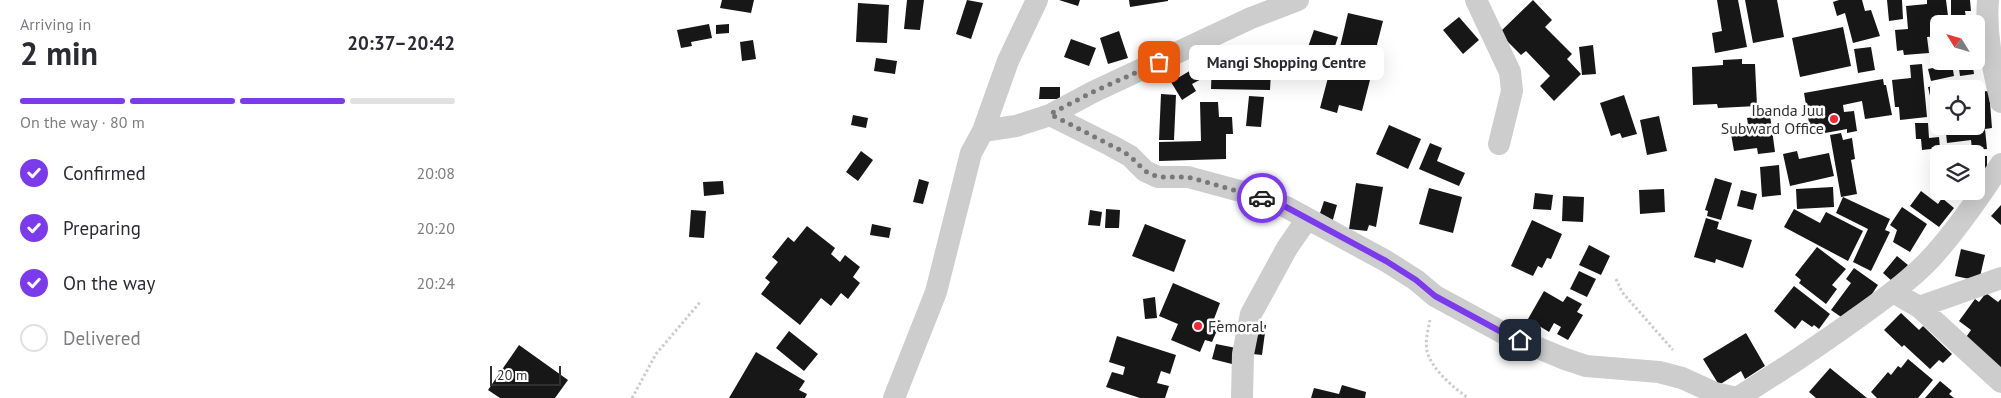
<!DOCTYPE html>
<meta charset="utf-8">
<style>
body{margin:0;font-family:"PT Sans",sans-serif;background:#f7f7f7;color:#2b2b33;height:100vh;display:flex;flex-direction:column;font-size:19px;white-space:nowrap}
*{box-sizing:border-box;margin:0}
p{font-size:16px;color:#7c7c81}
.icon{flex:none;width:28px;height:28px;fill:none;stroke:currentColor;stroke-width:2;stroke-linecap:round;stroke-linejoin:round}
.map{position:relative;flex:1;overflow:hidden}
.side{display:flex;flex-direction:column;background:#fff;width:475px}
.side>*{flex:none}
.needle{width:32px;rotate:307deg}
.fabs{position:absolute;left:1455px;top:15px;display:grid;gap:10px}
.fabs a{display:grid;place-items:center;width:55px;height:55px;border-radius:8px;background:#fff;box-shadow:0 5px 20px #0002;font-size:25px}
.scale{position:absolute;left:15px;bottom:12px;width:71px;box-sizing:border-box;padding-left:5px;border:2px solid #303030;border-top:0;font-size:14px;line-height:18px;white-space:nowrap;color:#303030;-webkit-text-stroke:4px #fff;paint-order:stroke}
.pin{position:absolute;display:grid;place-items:center;width:42px;height:42px;color:#fff;margin:-21px;border-radius:10px;box-shadow:0 2px 8px #0006}
.courier{position:absolute;display:grid;place-items:center;width:50px;height:50px;margin:-25px;border:4px solid #7c3aed;border-radius:50%;background:#fff;color:#222;box-shadow:0 1px 6px #0007}
.bubble{position:absolute;height:35px;border-radius:8px;background:#fff;box-shadow:0 5px 20px #0002;font-size:16px;font-weight:800;line-height:35px;text-align:center}
.headline em{font-style:normal;font-weight:800}
.headline div{display:flex;flex-direction:column-reverse}
.headline{display:flex;align-items:center;justify-content:space-between;height:85px;padding:0 20px}
h1{font-size:32px;font-weight:800;line-height:38px}
.bar{display:grid;grid-template-columns:repeat(4,1fr);gap:8px 5px;align-content:center;height:60px;padding:0 20px}
.bar i{height:6px;border-radius:4px;background:#e1e1e2}
.bar .current{background:#7c3aed}
.bar p{grid-column:span 4}
ol{padding:0 20px;list-style:none}
li{display:flex;align-items:center;gap:15px;height:55px}
li p{margin-inline-start:auto}
li .icon{padding:5px;border-radius:50%;background:#7c3aed;color:#fff;stroke-width:4}
li:last-child{color:#7c7c81}
li i{width:28px;height:28px;border:2px solid #e1e1e2;border-radius:50%}
main{display:flex;flex:1;min-height:0}
.map>svg:first-child{display:block}
</style>
<main>
<section class="side">
<div class="headline"><div><h1>2 min</h1><p>Arriving in</p></div><em>20:37–20:42</em></div>
<div class="bar"><i class="current"></i><i class="current"></i><i class="current"></i><i></i><p>On the way · 80 m</p></div>
<ol>
<li><svg class="icon" aria-label="check" viewBox="0 0 24 24"><path d="M5 12l5 5 9-10"/></svg>Confirmed<p>20:08</p></li>
<li><svg class="icon" aria-label="check" viewBox="0 0 24 24"><path d="M5 12l5 5 9-10"/></svg>Preparing<p>20:20</p></li>
<li><svg class="icon" aria-label="check" viewBox="0 0 24 24"><path d="M5 12l5 5 9-10"/></svg>On the way<p>20:24</p></li>
<li><i></i>Delivered</li>
</ol>
</section>
<div class="map">
<svg width="1526" height="398" viewBox="0 0 1526 398">
<rect width="100%" height="100%" fill="#fff"/>
<path fill="#171717" d="M247 0H279L276 13 245 8Z
M432 0H449L445 30 429 29Z
M492 0 508 3 496 39 481 34Z
M584 0H605L603 6Z
M654 0H693V1L655 7Z
M1058 0 1077 20 1070 27 1097 54 1092 59 1106 74 1079 101 1065 86 1075 76 1051 51 1046 55 1024 33Z
M1242 0H1263L1272 47 1240 53 1237 33 1247 31Z
M1270 0H1302L1309 37 1278 43Z
M1364 0H1387L1390 11 1396 10 1405 36 1378 43 1370 13 1362 16 1358 2Z
M1412 0H1427L1428 19 1414 21Z
M1452 0H1471L1474 24H1464V36L1452 37 1454 53 1429 55 1428 50 1422 51 1420 30 1433 29 1431 6 1452 4Z
M1476 0H1495L1496 11H1490L1491 18H1476Z
M383 3 414 5 412 43 381 42Z
M873 13 908 21 896 68 862 60Z
M984 17 1004 40 988 54 968 30Z
M234 24 237 38 216 42 217 46 206 48 202 30Z
M254 24V33L241 34V25Z
M1368 27 1376 66 1325 77 1317 38Z
M839 30 863 37 857 55 833 47Z
M644 31 653 58 633 64 625 38Z
M596 39 621 48 614 66 589 57Z
M278 40 281 59 267 61 265 42Z
M1118 45 1121 74 1107 75 1104 47Z
M1396 47 1400 70 1383 73 1379 49Z
M775 51 797 52 795 90 736 89 737 60H775Z
M401 58 422 61 420 74 399 71Z
M1267 59V64H1280L1282 106 1243 108 1242 104 1218 105 1217 67 1248 65V60Z
M1483 61H1497L1499 74 1485 76Z
M1447 64 1452 117 1425 120 1424 107H1420L1417 80 1436 78 1435 65Z
M1477 64 1479 76 1456 81 1453 69Z
M723 66 730 77 717 84 721 91 707 100 696 82Z
M855 70 895 80 887 111 864 105 862 113 845 108Z
M1408 79 1409 85H1411L1417 115 1390 119 1387 101 1368 105 1369 112 1379 111 1382 131 1372 133V129L1350 133 1349 127 1335 129 1329 93Z
M1483 82 1484 89H1464V95L1455 96 1453 87Z
M565 87H585V99H564Z
M1514 91 1517 128 1510 129 1512 149 1497 150 1496 140 1472 143 1471 133 1493 131V126H1501V92Z
M686 94 701 95 699 140H684Z
M1149 95 1162 134 1147 138 1145 133 1136 136 1125 103Z
M774 96 789 97 786 127 771 126Z
M725 102H743L744 117H757L758 134H751V159L684 161V142L726 141Z
M378 115 393 118 391 128 376 125Z
M1295 115 1300 152 1283 154 1282 148 1259 151 1256 134 1274 131 1272 118Z
M1184 116 1192 151 1172 155 1165 120Z
M1440 123H1453L1454 138 1464 137 1465 148 1447 150 1446 139H1441Z
M914 125 946 139 933 169 901 154Z
M1366 133 1368 140 1377 138 1380 159 1376 160 1382 194 1366 197 1355 135Z
M955 143 967 148 962 161 990 173 984 186 944 169Z
M386 151 398 160 383 181 371 172Z
M1322 151 1324 159 1354 153 1359 176 1315 186 1308 154Z
M1501 156H1512V170H1501Z
M1304 165 1306 195 1287 197 1285 167Z
M1240 178 1257 183 1246 220 1232 216 1233 211 1230 210Z
M444 179 454 182 448 204 438 202Z
M248 181 249 194 229 196 228 182Z
M881 183 908 187 901 227 894 225 892 231 874 229Z
M1358 187 1359 207 1322 209 1321 189Z
M954 188 987 197 978 233 944 224Z
M1189 189 1190 212 1165 214 1164 190Z
M1266 190 1282 194 1278 210 1262 206Z
M1446 191 1463 204 1467 198 1479 208 1464 227 1435 206Z
M1060 193 1078 195 1076 210 1058 209Z
M1088 196 1109 197 1108 222 1087 221Z
M1368 197 1415 219 1410 230 1415 232 1396 271 1378 262 1393 229 1361 213Z
M849 201 862 205 857 223 843 219Z
M1526 205V225L1516 216Z
M1427 207 1452 224 1435 252 1418 242 1422 230 1415 225Z
M631 209 645 210 644 228H630Z
M1319 209 1345 223 1351 212 1388 231 1373 261 1309 227Z
M216 210 231 211 229 238 214 237Z
M615 210 627 212 625 226 613 225Z
M1231 218 1244 222 1242 229 1277 240 1268 268 1241 259 1240 263 1219 257Z
M1057 220 1087 234 1076 259 1072 258 1067 268 1063 266 1058 276 1036 266Z
M397 224 416 228 414 238 395 235Z
M670 224 711 240 699 272 657 256Z
M332 226 360 248 356 254 365 262 370 255 385 267 378 277 385 283 373 299 366 293 356 306 346 298 325 325 286 294 295 282 290 278 303 262 297 257 313 237 319 242Z
M1114 245 1135 256 1126 275 1104 265Z
M1342 247 1371 269 1357 285 1362 289 1351 304 1324 283 1326 280 1320 275Z
M1486 249 1510 255 1504 281 1480 276Z
M1422 256 1433 265 1418 282 1408 273Z
M1379 268 1403 285 1387 309 1372 321 1356 310 1376 283 1371 279Z
M1104 271 1121 279 1112 297 1095 289Z
M698 283 745 303 739 319 746 321 737 342 730 340 725 352 696 340 703 324 684 316Z
M1319 286 1355 314 1344 329 1339 325 1337 327 1327 320 1320 329 1299 311Z
M1069 291 1088 302 1092 296 1107 304 1102 312 1108 315 1093 340 1082 334 1086 327 1079 323 1074 332 1053 319Z
M1511 293 1523 302 1526 299V369L1489 340 1496 330 1484 321 1500 299 1504 302Z
M680 297 682 318 670 319 668 299Z
M1426 313 1444 330 1448 326 1477 354 1468 363 1464 360 1455 369 1429 345 1427 347 1409 330Z
M781 324 791 325 787 355 778 354Z
M314 331 343 354 329 371 301 348Z
M1271 333 1290 366 1270 379 1266 371 1244 385 1228 359Z
M642 336 701 355 695 374 686 371 682 383 694 386 690 398H665L631 387 637 372 648 375 650 367 634 362Z
M741 344 761 348 757 364 737 359Z
M44 345 93 380 80 398H25L13 390Z
M281 352 330 381 324 390 332 394 330 398H254Z
M1433 359 1458 380 1443 398H1402L1396 392 1413 372 1416 375 1423 366 1426 368Z
M1355 368 1392 398H1341L1334 392Z
M1465 381 1477 391 1474 394 1479 398H1450Z
M867 385 891 392 890 398H836L839 388 864 394Z"/>
<g fill="none" stroke-linecap="round" stroke-linejoin="round">
<path stroke="#cdcdcd" stroke-width="3" stroke-dasharray="2.5 2.5" stroke-linecap="butt" d="M1141 279 1147 292 1198 350
M955 320C953 329 950 343 952 351 957 370 978 387 993 398
M157 398 181 354 226 301"/>
<path stroke="#cdcdcd" stroke-width="22" d="M1001 0 1035 72 1037 91 1024 144
M1513 0C1510 35 1518 68 1526 102
M575 115 635 145 655 156 670 171 683 177H713L776 194 811 207 911 261 941 280 960 296 1032 335 1090 359 1111 366 1184 372 1207 378 1240 393 1262 398
M508 131 541 126 575 115 618 92 776 18 823 0
M1418 292 1444 307 1526 382
M1444 307 1526 278
M419 398 461 292 496 153 508 131 533 61 562 0
M767 398 768 354 776 314 812 248 832 219
M1262 398C1304 372 1345 345 1385 316 1411 297 1437 279 1458 256 1484 227 1505 196 1526 164"/>
</g>
<g fill="none" stroke-linecap="round" stroke-linejoin="round">
<path stroke="#787878" stroke-width="5" stroke-dasharray="0 9" d="M684 62 618 92 575 114 645 150 655 156 670 171 683 177H713L787 198"/>
<path stroke="#7c3aed" stroke-width="6" d="M787 198 811 207 911 261 941 280 960 296 1032 335 1045 340"/>
</g>
<g fill="#f42634" stroke="#fff" stroke-width="2">
<circle cx="1359" cy="119" r="5"/>
<circle cx="723" cy="326" r="5"/>
</g>
<g text-anchor="middle" dominant-baseline="central" stroke-width="5" stroke-linejoin="round" paint-order="stroke">
<g font-size="16" fill="#303030" stroke="#fff" text-anchor="end">
<text x="1349" y="110">Ibanda Juu<tspan x="1349" dy="18">Subward Office</tspan></text>
<text x="733" y="326" text-anchor="start">Femoral</text>
</g>
</g>
</svg>
<div class="fabs">
<a><svg class="needle" viewBox="-14 -14 28 28"><path d="M0-13l5 13h-10z" fill="#e53935"/><path d="M0 13l5-13h-10z" fill="#7c7c81"/></svg></a>
<a><svg class="icon" aria-label="locate" viewBox="0 0 24 24"><circle cx="12" cy="12" r="6"/><path d="M12 2v4M12 18v4M2 12h4M18 12h4"/></svg></a>
<a><svg class="icon" aria-label="layers" viewBox="0 0 24 24"><path d="M12 4l9 5-9 5-9-5zM3 14l9 5 9-5"/></svg></a>
</div>
<div class="scale">20 m</div>
<div class="pin" style="left:684px;top:62px;background:#ea580c"><svg class="icon" aria-label="bag" viewBox="0 0 24 24"><path d="M5 8h14l-1 12H6zM9 8a3 3 0 0 1 6 0"/></svg></div>
<div class="pin" style="left:1045px;top:340px;background:#1f2937"><svg class="icon" aria-label="home" viewBox="0 0 24 24"><path d="M3 11l9-7 9 7M6 9v11h12V9"/></svg></div>
<div class="courier" style="left:787px;top:198px"><svg class="icon" aria-label="car" viewBox="0 0 24 24"><path d="M5 17H2v-5l4-1 3-4h7l3 4 3 1v5h-3M9 17h6M6 11h13"/><circle cx="7" cy="17" r="2"/><circle cx="17" cy="17" r="2"/></svg></div>
<div class="bubble" style="left:714px;top:45px;width:195px">Mangi Shopping Centre</div>
</div>
</main>
